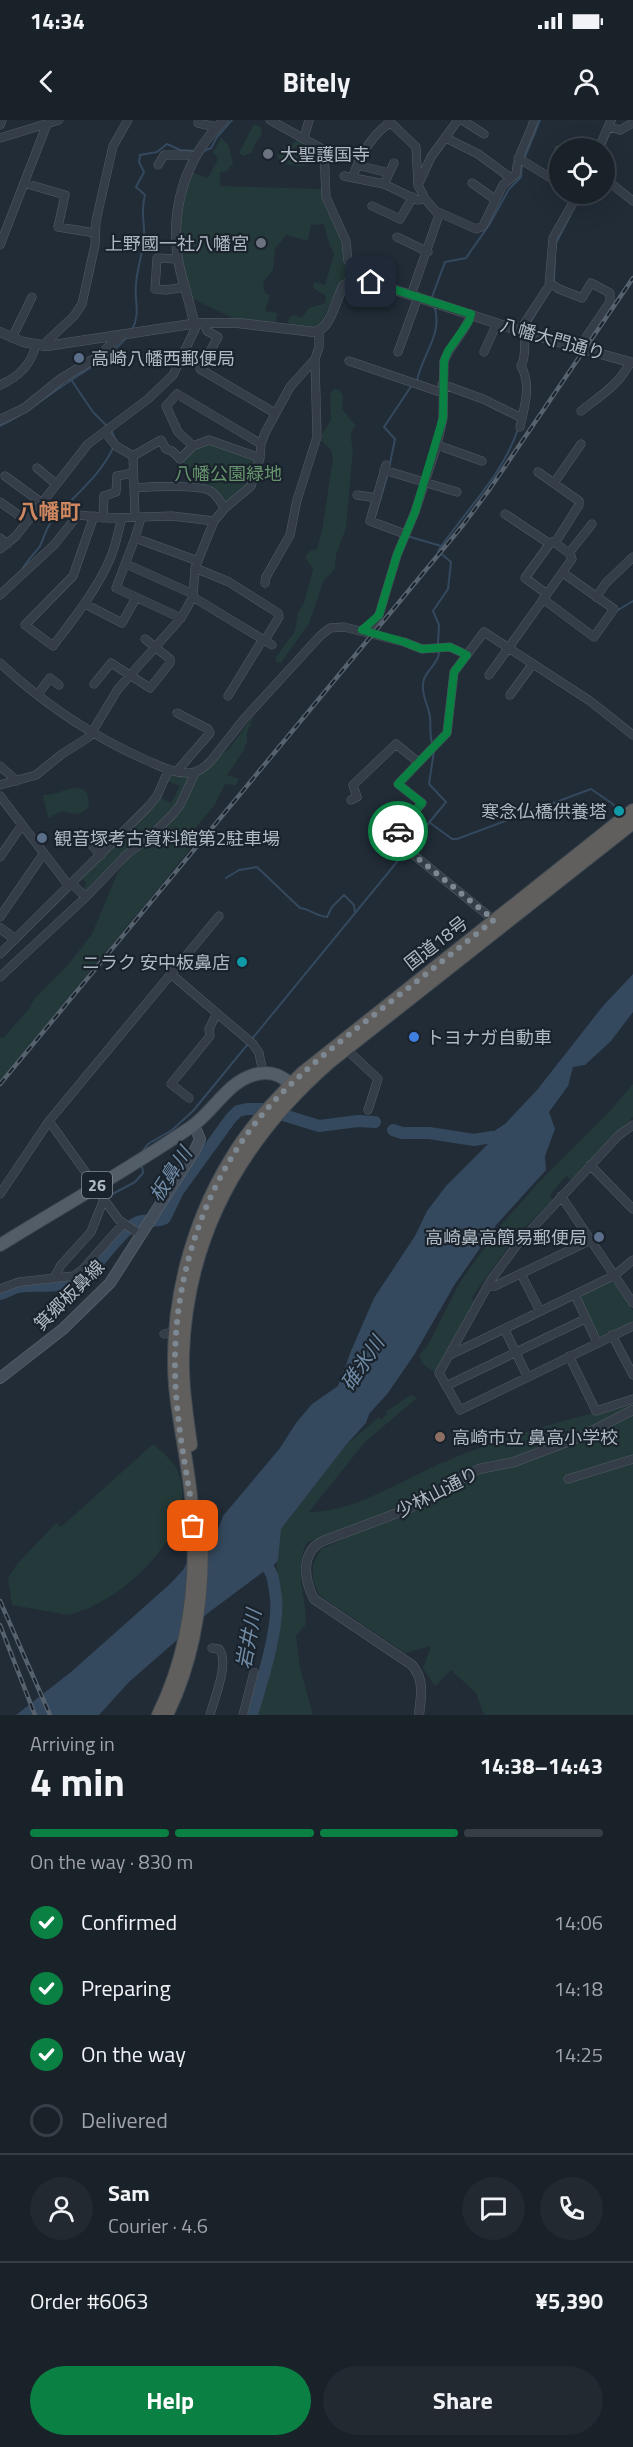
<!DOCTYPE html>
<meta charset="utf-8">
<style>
body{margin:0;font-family:"Titillium Web","Noto Sans JP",sans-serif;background:#222931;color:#f1f3f6;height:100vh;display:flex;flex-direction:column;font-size:22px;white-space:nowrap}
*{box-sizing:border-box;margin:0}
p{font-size:20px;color:#9fa3a8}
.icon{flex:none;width:33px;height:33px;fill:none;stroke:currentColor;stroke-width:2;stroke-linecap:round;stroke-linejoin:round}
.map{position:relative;height:1595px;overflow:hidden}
.side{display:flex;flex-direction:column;background:#192129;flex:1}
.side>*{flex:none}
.tools{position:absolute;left:549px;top:18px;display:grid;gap:12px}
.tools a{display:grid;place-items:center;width:66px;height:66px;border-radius:50%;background:#192129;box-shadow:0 6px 24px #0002,0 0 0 2px #373e46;font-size:30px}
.pin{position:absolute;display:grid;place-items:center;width:51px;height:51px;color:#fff;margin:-26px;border-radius:12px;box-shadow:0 3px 9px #0006}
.courier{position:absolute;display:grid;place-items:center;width:60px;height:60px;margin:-30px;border:4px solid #0b8043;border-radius:50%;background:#fff;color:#222;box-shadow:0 2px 8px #0007}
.overview em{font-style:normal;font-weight:700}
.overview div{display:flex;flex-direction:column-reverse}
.overview{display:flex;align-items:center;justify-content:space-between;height:102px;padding:0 30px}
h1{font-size:39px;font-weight:700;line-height:45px}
.bar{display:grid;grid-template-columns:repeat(4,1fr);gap:9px 6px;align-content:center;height:72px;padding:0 30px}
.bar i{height:8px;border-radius:4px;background:#373e46}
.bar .selected{background:#0b8043}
.bar p{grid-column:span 4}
.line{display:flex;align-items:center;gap:15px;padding:0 30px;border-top:2px solid #373e46}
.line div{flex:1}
.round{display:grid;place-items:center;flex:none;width:63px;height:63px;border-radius:32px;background:#222931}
ol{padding:0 30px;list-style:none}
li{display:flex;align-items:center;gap:18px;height:66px}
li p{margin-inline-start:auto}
li .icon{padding:6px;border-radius:50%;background:#0b8043;color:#fff;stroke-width:4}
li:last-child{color:#9fa3a8}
li i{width:33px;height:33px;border:3px solid #373e46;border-radius:50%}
.primary-button{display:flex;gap:12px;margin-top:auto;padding:12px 30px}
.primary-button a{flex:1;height:69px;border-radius:36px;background:#0b8043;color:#fff;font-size:24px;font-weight:700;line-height:69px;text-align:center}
.primary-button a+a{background:#222931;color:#f1f3f6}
.status{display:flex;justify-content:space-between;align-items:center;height:42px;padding:0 30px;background:#192129;direction:ltr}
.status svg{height:16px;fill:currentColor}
header{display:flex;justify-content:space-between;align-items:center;height:78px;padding:0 30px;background:#192129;font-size:27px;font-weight:700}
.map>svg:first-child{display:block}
</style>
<div class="status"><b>14:34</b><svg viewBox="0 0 49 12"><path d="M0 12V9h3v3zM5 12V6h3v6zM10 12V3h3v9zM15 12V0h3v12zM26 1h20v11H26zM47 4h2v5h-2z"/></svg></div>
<header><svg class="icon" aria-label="back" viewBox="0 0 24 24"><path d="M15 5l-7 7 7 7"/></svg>Bitely<svg class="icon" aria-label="person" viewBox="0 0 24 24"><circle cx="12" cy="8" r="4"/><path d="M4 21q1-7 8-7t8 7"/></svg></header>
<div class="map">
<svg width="633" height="1595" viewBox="0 0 633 1595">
<rect width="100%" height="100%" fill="#212c37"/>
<path fill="#243939" d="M254 4 261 7 262 14 256 22 252 32 244 36 240 34V31Z
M221 18 229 26 233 43 227 51 220 53V66L323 69 324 83 339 112 350 147 345 159 338 168 320 205 314 208 290 205 288 201 290 197 294 195 301 198 309 188 325 183 326 176 313 168 314 162 325 165 334 134 329 123 324 104 311 105 308 121 286 115 275 129 273 150 263 162 265 173 270 175 265 191 277 193 276 201 271 204 233 198 191 178 179 126 182 80 191 52 208 58 218 39 213 32Z
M299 20 310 24 317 35 316 44 298 46 280 43 277 36 281 29Z
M334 269 339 270 343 275 342 289 356 306C349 312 351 320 353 329L346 408 336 435 335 449 324 460 309 503 281 543 276 542V537L295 511 298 493 304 483 313 449 305 437 310 431 317 429 322 411 333 338 331 330 322 321V314L331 300 330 274Z
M209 320 260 338 256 356 225 388 180 339 193 326Z
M255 593 247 613V621L244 630 227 655 239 659 236 665 225 664 214 686 193 711V718L196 722 0 961V917L3 918 28 890 35 878 68 845 92 814 118 752 126 740 174 696 196 654 229 629Z
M171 654 191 657 179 684 88 773 82 771 87 763 81 758 159 677 171 683 180 666 167 661Z
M79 668C88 670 89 677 89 686 82 696 74 695 63 691L48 698 43 675C60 675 63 668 79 668Z
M633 964V997L571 1060 566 1056 549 1076 553 1080 516 1116 472 1177 474 1182 439 1249 432 1251 424 1245 419 1236 429 1223 460 1162 500 1106 539 1062 609 992Z
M609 1161 614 1163 633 1191V1202L601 1217 599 1215 580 1179 581 1175Z
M411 1275 417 1278 365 1322 309 1392C350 1392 392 1366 429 1349 458 1335 491 1323 523 1313 559 1301 597 1293 633 1281V1287L583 1313 509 1340 489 1341 406 1387 306 1423C294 1457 306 1470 306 1504L296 1516 300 1548 313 1595H257L278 1503 280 1470 275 1434 281 1409 346 1325 379 1297 381 1300 387 1294 385 1292Z
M633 1294V1595H484L476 1573 451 1550 435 1566 423 1548 431 1526 405 1533 320 1476 313 1461V1444L321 1429 371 1407 400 1398 479 1353Z
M153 1324C162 1332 174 1341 178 1352 202 1410 120 1484 68 1495L12 1485 8 1458 17 1444 56 1403 61 1407Z"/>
<path fill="#35495e" d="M633 854V892L611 921 585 945 573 947 568 966 549 992 555 1009 545 1036 546 1050 497 1104 455 1164 414 1235 388 1273 369 1294 366 1303 346 1325 281 1409 278 1440 273 1446 268 1441 263 1452 208 1493 129 1562 99 1595H16L71 1552 170 1464 183 1450 198 1422 210 1417 218 1410 223 1396 280 1328 296 1303 312 1284 338 1266 351 1231 374 1178 415 1116 427 1091 446 1066 489 1023 492 1017 491 1013 505 1004 537 970 603 886Z"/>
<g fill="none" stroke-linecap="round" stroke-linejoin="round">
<path stroke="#35495e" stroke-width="2" d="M603 28 615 0
M204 31 211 28 217 17 232 0
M524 39 540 0
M556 123 570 96
M554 162 555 135
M433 180 432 177 445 142 466 138 489 105 509 69 521 57 522 44
M132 210C141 193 134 181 136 164 137 148 143 133 144 117 145 99 140 94 145 75L136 67 144 52 139 42 140 35 157 32 167 24 180 30 196 31
M525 211 549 172
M72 261 93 292 107 306
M417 261C422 234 444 214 434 185
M0 306C26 294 44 278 67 263 87 249 111 237 127 217
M111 310 116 321
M389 348 395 319 384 307 412 265
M374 400 388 354
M407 416 441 426
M21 452C27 439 35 434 40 426 45 416 46 406 55 397 76 374 101 355 114 326
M618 490 633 481
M438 524 439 505 433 491 448 469 451 442 438 431C465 391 503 355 518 309
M433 626C429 616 431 607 430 597 428 584 420 573 424 559 428 549 440 541 439 530
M429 702 452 719H457L591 669 613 684 617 692
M226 758 239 750 257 747 300 788C310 789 316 796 327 797L332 787 344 775 354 785 355 793
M141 1033 148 1024 172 1010 193 991 446 682 429 664 434 631
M107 1077 135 1062 143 1053 142 1046"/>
<path stroke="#35495e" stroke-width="12" d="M393 1010 402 1013H429L474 1020 492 1017 507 1018
M0 1174C6 1172 12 1169 17 1167 37 1164 60 1169 78 1160 97 1150 114 1118 134 1104 144 1097 155 1104 165 1098L178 1071 231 998 238 991 247 989H264L319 1006 358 1001 375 1002
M252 1595C261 1564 279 1510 276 1478 275 1471 274 1462 272 1455 268 1446 262 1441 260 1430"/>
<defs>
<path id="minor" d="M199 0 198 3 216 7
M270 0 324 30 326 77 346 121 348 141 371 162
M388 0 416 27 418 65 425 79 439 95 411 175
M462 0 484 14
M0 5 2 0
M609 7 620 10 633 3
M0 18 59 0
M304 18 309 0
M446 18 478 34 511 58
M599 28 611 0
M559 30H560
M518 38 554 60 558 56 560 57
M158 45 164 35H189L194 37
M357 45 389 53
M344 56 384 64 417 80 425 79
M353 58C357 39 373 13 390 3
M604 58 633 81
M24 63 65 75 58 107 95 113
M419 63 431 37 458 0
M472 63 496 80
M384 64 394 43
M372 86 400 99 413 77
M438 92 476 109 483 106 503 65 516 54C517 34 529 18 534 0
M397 117 428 132
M0 125 47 4
M178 139 157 138 155 169 166 170 185 167
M550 163 559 169 582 178 591 163 610 173V182L580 226
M204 203 207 211 218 217 200 249 275 293
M520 210 549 166 553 118 578 74
M12 218 32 177
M42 226 74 196 82 184 95 125 96 101 113 26 128 0
M398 232 418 177
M484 232 497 203
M349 241 443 273
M442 264 483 279 522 298
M0 265C19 257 31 245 36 225
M581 291C600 276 620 264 630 242
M520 307C524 288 532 265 521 246 527 235 523 225 526 213
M105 312 116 326 133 336 135 397
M437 325 482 341
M193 326 178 312 166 286 177 274 261 324
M133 336 161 320 166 329 172 331 180 339 193 326 209 320 260 338
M386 345 370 401 405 414
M37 348 56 364
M384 350 457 372
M538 352 579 381V385L555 423
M5 356 42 383
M554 363 581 324
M134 368C149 367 202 364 212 372 217 376 221 383 225 388
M357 375 377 378
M0 382 27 401
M505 394 550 424
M94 396 73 456 25 505 53 526C74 498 96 471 110 439 116 426 118 411 122 398
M103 398 104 376 116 372 117 356 133 353
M141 398 135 418 116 468 181 498
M0 418 7 424
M135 418 198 441
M0 429 16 416 88 324 148 279 173 255 198 203
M569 433 592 404
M126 444 193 474
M195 448 229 462 278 493 279 497 265 520
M265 463 266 457 290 415 297 380 317 317 315 239
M0 475 54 425 78 395 109 398 172 396 214 401
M193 477 272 525
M596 477 606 463 633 437
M543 479 594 517 614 489 563 453
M85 484 122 503 136 478
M362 510 373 503 379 495 397 435 415 392 437 325 443 298 444 241C451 223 466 212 471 194
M0 543C43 583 92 616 146 640 160 646 174 654 190 653 198 652 204 648 210 642L244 599 320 516 330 508 344 507 404 522 422 529 450 527 467 535
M489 555 572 439 570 434 554 422H551L525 458 547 474
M94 564 111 543 150 568 170 543V539L145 519
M38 574 50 558 59 565
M510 575 532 545
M228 576 263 519
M177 593 208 609 210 613 177 651
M0 646 17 661
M0 665 36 655 62 634 89 617 118 569 181 498 193 477 195 448 214 401 225 388 251 366 260 338 261 324 265 313 290 267 315 239 319 227V211
M0 676 69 766
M351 680 357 677 353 665 396 624 418 642
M84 717 101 735
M0 737 22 705
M72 764 86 777
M0 797 44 733
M496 802 404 727 407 723 396 714 422 683 398 664 447 613 454 552 484 512 590 581 633 615
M0 834 148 687 157 676 169 649
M171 854 253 924 259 933 263 953
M0 857 86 777 127 734 150 717 173 694 180 685 196 651
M346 929 378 959 368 990
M189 978 171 964 210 916 209 909 217 893
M49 1001 94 1064
M633 1005 619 1015 516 1126 491 1160 439 1253 460 1290 633 1206
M590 1045 633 1089
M0 1074 49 1001 219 796
M100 1074 119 1100 141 1115
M561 1076 633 1183
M521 1154 540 1191
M55 1156 61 1145 91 1112 104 1079
M488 1166H495L591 1120
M0 1169 19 1162 74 1156 83 1149 123 1104
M575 1175 597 1222
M505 1210 527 1256
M164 1214 168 1213
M612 1215 633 1255
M450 1235 615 1155 633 1140
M569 1236 596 1291 633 1279
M446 1266 585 1199
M568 1359 633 1339
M210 1595C214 1579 230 1542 219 1529L212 1528
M243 1595 254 1552"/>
<path id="tertiary" d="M194 203C190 182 182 161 178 140 170 87 186 37 224 0
M0 212 23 222 47 226 198 203H238L314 212C332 209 335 179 344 165L348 163 371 162 526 213 633 243
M0 300 25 288 61 259 99 236 120 216
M0 808 15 819
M419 1595C421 1575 425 1561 412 1545L314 1479C304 1460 300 1432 323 1421L408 1389 479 1349 514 1342 580 1317 633 1290"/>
<path id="secondary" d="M0 1258 63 1209 110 1163 195 1030 200 1019 194 1005"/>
<path id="primary" d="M0 1125C63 1086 129 1049 191 1007 213 992 227 963 253 955 273 949 284 957 298 970"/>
<path id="trunk" d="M191 1325C187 1296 182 1264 183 1234 187 1115 241 1020 330 942L633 703
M158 1595C190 1530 198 1459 192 1387 189 1347 179 1307 175 1266 169 1188 190 1106 230 1040 249 1007 276 979 302 953L633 690
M167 1595C198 1531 206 1464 200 1393"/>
</defs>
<use href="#minor" stroke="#525c65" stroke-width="9"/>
<use href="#tertiary" stroke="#525c65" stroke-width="10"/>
<use href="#secondary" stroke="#525c65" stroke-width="12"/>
<use href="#primary" stroke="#3e4751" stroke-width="14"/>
<use href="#trunk" stroke="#3f4952" stroke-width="14"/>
<use href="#minor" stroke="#353e48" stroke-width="8"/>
<use href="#tertiary" stroke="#353e48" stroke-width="9"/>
<use href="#secondary" stroke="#434d5a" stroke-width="10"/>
<use href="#primary" stroke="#525d68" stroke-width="12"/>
<use href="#trunk" stroke="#605f5d" stroke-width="12"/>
<defs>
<path id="rail" d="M0 964 463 405 489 370 633 158
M0 1481 50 1595
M0 1505 35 1595"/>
</defs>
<use href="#rail" stroke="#57626f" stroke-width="4.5"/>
<use href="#rail" stroke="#1a232c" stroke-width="2" stroke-dasharray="7" stroke-linecap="butt"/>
</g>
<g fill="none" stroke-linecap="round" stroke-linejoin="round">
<path stroke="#7d8893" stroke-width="6" stroke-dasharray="0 10.8" d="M193 1406 192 1387C184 1338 174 1288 175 1238 176 1144 211 1047 277 978 313 941 354 911 394 879 428 853 461 826 494 800L404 727 407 723 396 714 398 711"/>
<path stroke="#0b8043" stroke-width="8" d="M371 162 471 194 469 201 448 231 444 241 443 298 415 392 397 435 379 495 362 510 404 522 422 529 450 527 467 535 454 552 447 613 398 664 422 683 398 711"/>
</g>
<g fill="#6b7280" stroke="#1a232c" stroke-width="2">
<circle cx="268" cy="34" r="6"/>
<circle cx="261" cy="123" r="6"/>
</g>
<g fill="#5c6f8a" stroke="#1a232c" stroke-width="2">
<circle cx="79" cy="238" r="6"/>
<circle cx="42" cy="718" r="6"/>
<circle cx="599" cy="1117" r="6"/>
</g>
<g fill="#0f9aa8" stroke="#1a232c" stroke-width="2">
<circle cx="619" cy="691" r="6"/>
<circle cx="242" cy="842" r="6"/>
</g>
<circle fill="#3f7fe0" stroke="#1a232c" stroke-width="2" cx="414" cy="917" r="6"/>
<circle fill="#8d6e63" stroke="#1a232c" stroke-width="2" cx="440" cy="1317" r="6"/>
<g text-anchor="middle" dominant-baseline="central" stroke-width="4.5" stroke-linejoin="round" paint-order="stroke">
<rect fill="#1a232c" stroke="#828c96" stroke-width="1.5" x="82" y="1052" width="30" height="26" rx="4.5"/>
<g font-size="16" font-weight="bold" fill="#afb9c4">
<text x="97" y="1065">26</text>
</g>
<g font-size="18" fill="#afb9c4" stroke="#1a232c" text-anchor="start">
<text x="280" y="34">大聖護国寺</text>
<text x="249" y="123" text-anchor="end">上野國一社八幡宮</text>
<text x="91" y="238">高崎八幡西郵便局</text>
<text x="607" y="691" text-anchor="end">寒念仏橋供養塔</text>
<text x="54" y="718">観音塚考古資料館第2駐車場</text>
<text x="230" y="842" text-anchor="end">ニラク 安中板鼻店</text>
<text x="426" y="917">トヨナガ自動車</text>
<text x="587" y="1117" text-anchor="end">高崎鼻高簡易郵便局</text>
<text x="452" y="1317">高崎市立 鼻高小学校</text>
</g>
<g font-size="18" fill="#afb9c4" stroke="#1a232c">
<text transform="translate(553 219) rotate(16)">八幡大門通り</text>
<text transform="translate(436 823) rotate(-38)">国道18号</text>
<text transform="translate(69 1175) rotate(-45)">箕郷板鼻線</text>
<text transform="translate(437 1372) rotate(-27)">少林山通り</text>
</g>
<g font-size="18" fill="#67946e" stroke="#1a232c">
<text x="228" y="353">八幡公園緑地</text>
</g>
<g font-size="20" font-style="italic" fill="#708ca7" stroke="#1a232c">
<text transform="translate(170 1054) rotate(-57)">板鼻川</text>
<text transform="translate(362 1243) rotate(-56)">碓氷川</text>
<text transform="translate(248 1519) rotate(-79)">岩井川</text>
</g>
<g font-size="21" font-weight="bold" fill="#cf875f" stroke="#1a232c">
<text x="49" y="391">八幡町</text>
</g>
</g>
</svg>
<div class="tools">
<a><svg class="icon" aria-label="locate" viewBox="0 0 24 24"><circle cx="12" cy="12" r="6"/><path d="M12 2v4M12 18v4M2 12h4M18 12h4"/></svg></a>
</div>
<div class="pin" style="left:193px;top:1406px;background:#ea580c"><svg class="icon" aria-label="bag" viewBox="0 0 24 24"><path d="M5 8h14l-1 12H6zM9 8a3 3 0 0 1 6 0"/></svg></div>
<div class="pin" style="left:371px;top:162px;background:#1f2937"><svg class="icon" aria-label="home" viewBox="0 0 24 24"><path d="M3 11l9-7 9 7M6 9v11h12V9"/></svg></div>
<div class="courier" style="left:398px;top:711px"><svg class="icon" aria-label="car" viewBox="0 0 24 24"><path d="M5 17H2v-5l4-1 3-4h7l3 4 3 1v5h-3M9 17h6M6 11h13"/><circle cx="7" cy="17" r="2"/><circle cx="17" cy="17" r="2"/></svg></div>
</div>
<section class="side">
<div class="overview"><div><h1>4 min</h1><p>Arriving in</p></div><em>14:38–14:43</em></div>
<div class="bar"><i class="selected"></i><i class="selected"></i><i class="selected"></i><i></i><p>On the way · 830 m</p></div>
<ol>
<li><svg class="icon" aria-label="check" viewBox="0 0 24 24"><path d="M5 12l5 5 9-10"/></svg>Confirmed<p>14:06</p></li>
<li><svg class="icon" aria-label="check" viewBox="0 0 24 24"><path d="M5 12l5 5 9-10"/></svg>Preparing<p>14:18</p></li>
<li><svg class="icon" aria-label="check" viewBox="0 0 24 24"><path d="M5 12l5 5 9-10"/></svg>On the way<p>14:25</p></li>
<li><i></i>Delivered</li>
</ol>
<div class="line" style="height:108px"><a class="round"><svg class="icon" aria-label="person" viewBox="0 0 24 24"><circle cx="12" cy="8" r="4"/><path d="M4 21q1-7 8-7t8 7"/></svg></a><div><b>Sam</b><p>Courier · 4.6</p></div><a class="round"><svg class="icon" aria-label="chat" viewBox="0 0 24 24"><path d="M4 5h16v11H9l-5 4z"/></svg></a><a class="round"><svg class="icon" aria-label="phone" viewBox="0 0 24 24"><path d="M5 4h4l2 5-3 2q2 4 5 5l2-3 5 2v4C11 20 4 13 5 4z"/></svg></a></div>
<div class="line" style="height:78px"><div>Order #6063</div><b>¥5,390</b></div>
<div class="primary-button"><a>Help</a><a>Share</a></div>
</section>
